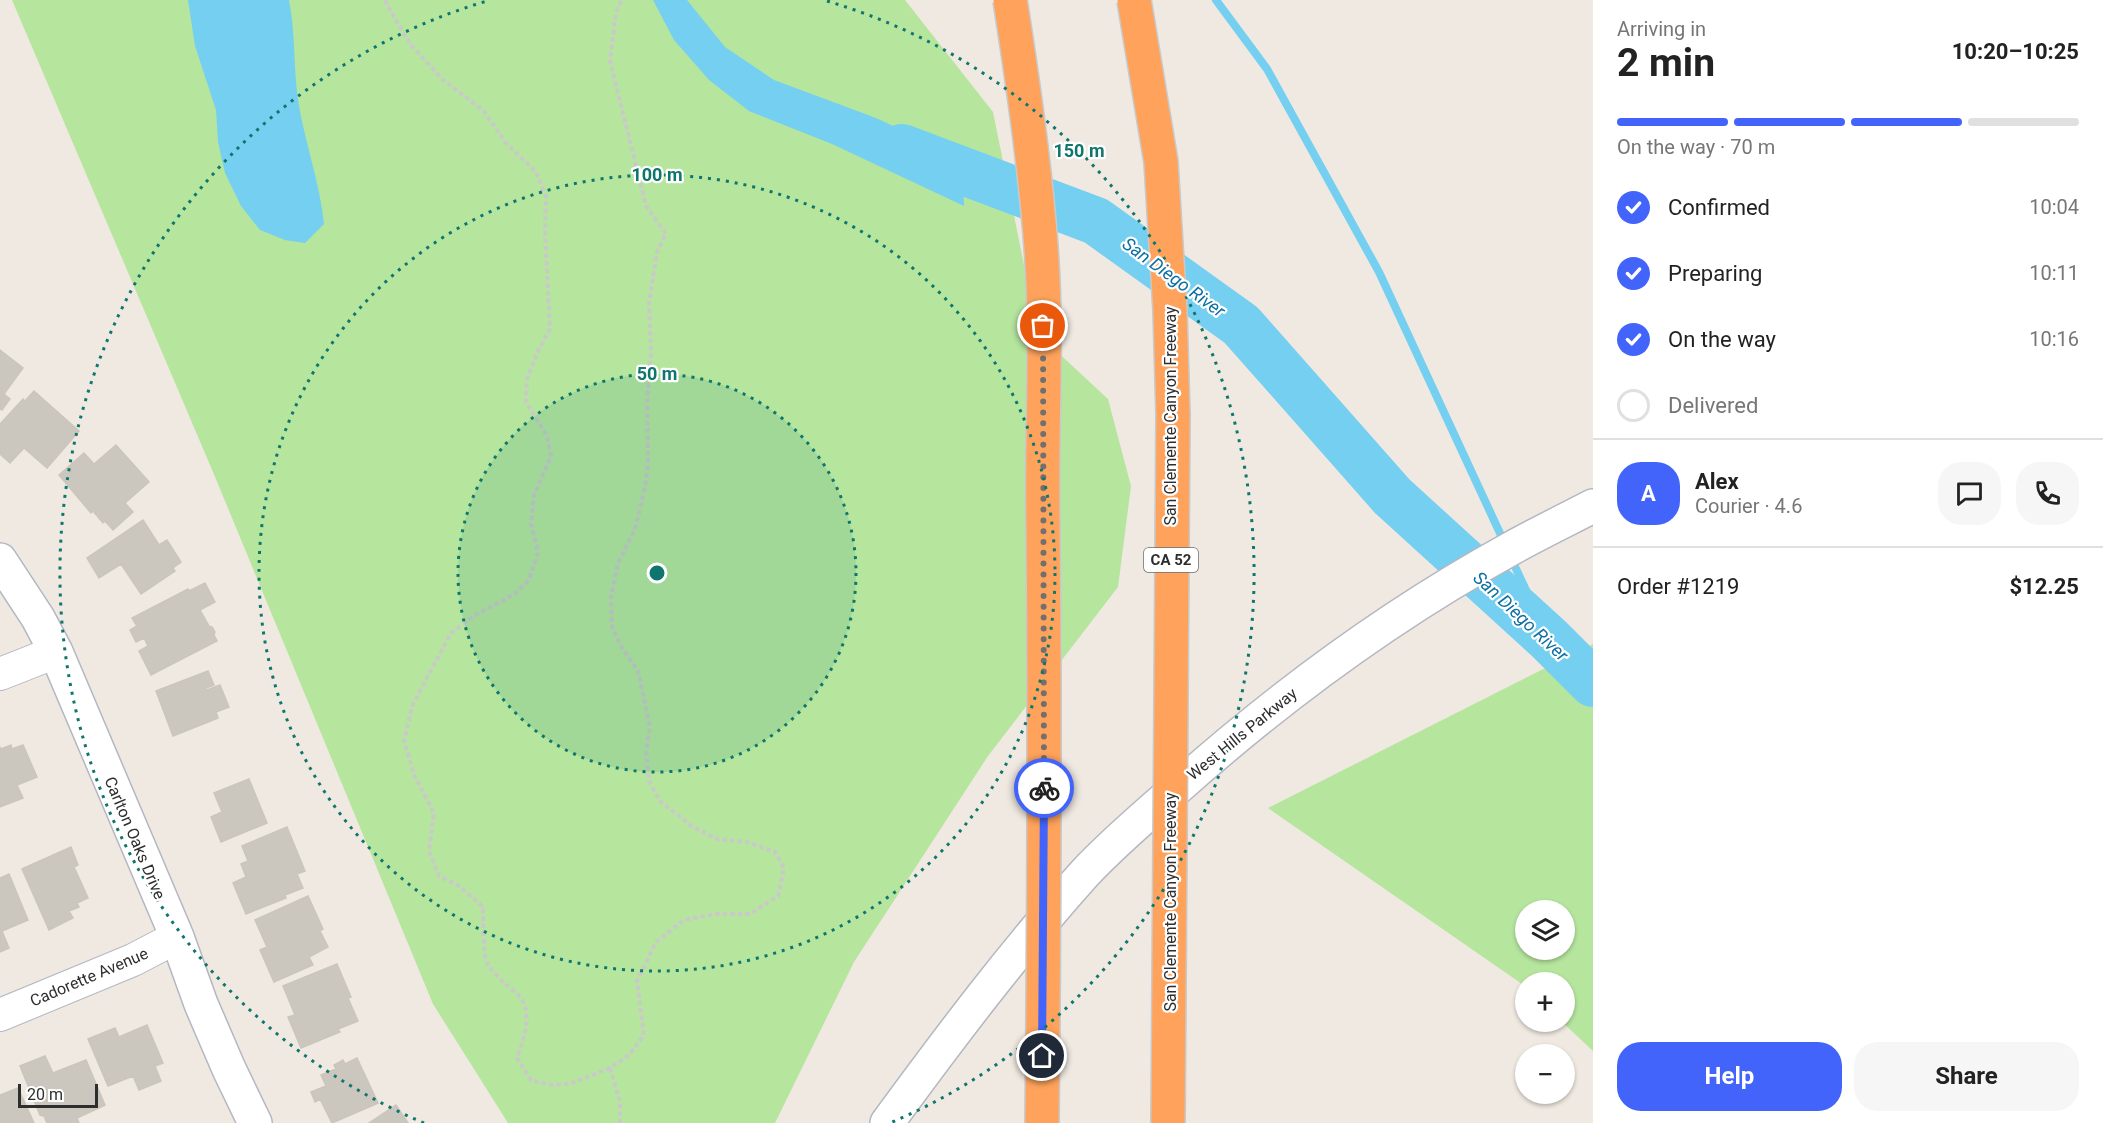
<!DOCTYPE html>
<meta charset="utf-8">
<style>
body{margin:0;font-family:Roboto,sans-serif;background:#f6f6f6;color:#222;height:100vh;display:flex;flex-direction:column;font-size:22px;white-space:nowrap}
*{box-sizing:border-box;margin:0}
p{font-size:20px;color:#767676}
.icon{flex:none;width:33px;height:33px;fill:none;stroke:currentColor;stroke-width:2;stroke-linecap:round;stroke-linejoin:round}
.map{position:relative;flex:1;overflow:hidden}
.sheet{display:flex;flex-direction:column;background:#fff;width:510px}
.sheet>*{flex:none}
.fabs{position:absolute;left:1515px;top:900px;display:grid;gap:12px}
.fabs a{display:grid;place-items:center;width:60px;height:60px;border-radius:50%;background:#fff;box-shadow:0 2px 4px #0004;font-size:30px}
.scale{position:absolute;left:18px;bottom:15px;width:80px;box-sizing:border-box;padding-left:6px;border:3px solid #2e2e2e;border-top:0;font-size:16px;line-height:21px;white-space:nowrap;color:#2e2e2e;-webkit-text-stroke:4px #fff;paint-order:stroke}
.pin{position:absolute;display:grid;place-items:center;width:51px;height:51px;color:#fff;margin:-26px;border:3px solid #fff;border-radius:50%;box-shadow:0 2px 6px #0007}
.courier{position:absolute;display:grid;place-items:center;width:60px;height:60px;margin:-30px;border:4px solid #4264fb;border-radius:50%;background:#fff;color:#222;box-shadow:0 2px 8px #0007}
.summary em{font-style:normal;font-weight:700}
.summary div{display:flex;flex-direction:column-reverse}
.summary{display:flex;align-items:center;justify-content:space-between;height:102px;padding:0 24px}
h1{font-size:39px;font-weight:700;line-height:45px}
.bar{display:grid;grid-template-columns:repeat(4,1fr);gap:9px 6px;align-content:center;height:72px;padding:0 24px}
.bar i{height:8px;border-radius:4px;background:#e0e0e0}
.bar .active{background:#4264fb}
.bar p{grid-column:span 4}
.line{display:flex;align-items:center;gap:15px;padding:0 24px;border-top:2px solid #e0e0e0}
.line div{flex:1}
.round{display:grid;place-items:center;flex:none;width:63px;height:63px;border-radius:24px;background:#f6f6f6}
ol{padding:0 24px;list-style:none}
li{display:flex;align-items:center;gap:18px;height:66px}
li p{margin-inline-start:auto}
li .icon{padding:6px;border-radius:50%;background:#4264fb;color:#fff;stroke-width:4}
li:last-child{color:#767676}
li i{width:33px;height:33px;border:3px solid #e0e0e0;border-radius:50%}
.action{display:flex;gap:12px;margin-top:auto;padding:12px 24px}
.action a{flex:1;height:69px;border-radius:24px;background:#4264fb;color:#fff;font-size:24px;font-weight:700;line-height:69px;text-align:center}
.action a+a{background:#f6f6f6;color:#222}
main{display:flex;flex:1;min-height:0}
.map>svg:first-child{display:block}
</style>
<main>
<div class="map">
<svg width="1593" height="1123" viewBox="0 0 1593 1123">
<rect width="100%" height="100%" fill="#efe9e1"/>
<path fill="#b6e59e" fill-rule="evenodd" d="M12 0H905L993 112 1038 334 1108 399 1131 486 1118 587 988 756 854 962 775 1123H508L433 1004 213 472Z
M1593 644V1051L1562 1022H1564V982H1526L1525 986 1268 808ZM1526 910H1564V950H1526Z"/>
<path fill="#75cff0" d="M188 0H289C296 35 293 71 299 106 306 146 320 184 324 224L305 243 285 240 260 230 241 206 225 173 218 142 216 110 195 46Z
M653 0H687L725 47 774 80 876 118 962 158 964 206 832 144 749 111 709 80 674 40Z"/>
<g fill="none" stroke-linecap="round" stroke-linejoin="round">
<path stroke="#75cff0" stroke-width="8" d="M1216 0 1267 69 1379 272 1505 544
M1510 556 1549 639"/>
<path stroke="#75cff0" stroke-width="48" d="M902 148 1096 221 1241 325 1392 496 1549 639 1593 683"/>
</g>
<path fill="#cbc7bf" stroke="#cbc5ba" stroke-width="1.5" d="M0 350 23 368 4 394 10 399 2 410 0 409Z
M34 391 79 431 47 468 24 448 10 463 0 454V424L23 399 25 401Z
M116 445 149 482 125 503 133 512 113 530 105 521 103 523 93 511 91 513 59 475 84 453 94 464Z
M143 520 159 545 167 540 181 562 173 568 175 571 141 594 121 564 99 578 87 558Z
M205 583 215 602 200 610 209 626 212 627 215 632 214 635 217 641 151 675 139 651 148 646 144 638 136 642 130 630 137 626 132 618 188 589 189 591Z
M208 671 214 685 206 688 207 690 220 685 229 707 216 712 218 718 173 736 156 691Z
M11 745 12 749 23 745 37 777 17 785 23 798 0 807V747L1 749Z
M249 779 267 823 221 842 211 817 222 812 214 793Z
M287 827 305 871 297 874 303 888 285 895 286 898 246 914 233 883 246 877 241 864 248 861 242 846Z
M71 847 78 865 74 867 88 898 77 903 79 907 69 911 73 918 49 930 22 869Z
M9 874 28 920 2 931 9 948 0 952V878Z
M308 896 323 929 320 931 328 947 309 957 313 965 274 982 260 950 267 947 255 920Z
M337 964 351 997 348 998 358 1021 338 1029 340 1032 301 1048 288 1017 295 1015 283 986Z
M147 1025 163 1063 155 1066 161 1081 139 1090 133 1076 108 1086 88 1039 115 1028 119 1037Z
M45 1056 53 1073 86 1060 105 1105 77 1118 79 1123H47L44 1116 40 1115 20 1066Z
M357 1058 378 1103 332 1123 320 1099 315 1102 311 1092 326 1086 321 1075 336 1069 334 1065 343 1060 345 1064Z
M18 1088 34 1123H0V1095Z
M396 1105 408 1123H369Z"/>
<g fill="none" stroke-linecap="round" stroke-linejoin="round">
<defs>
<path id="street" d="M0 674 56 652
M0 1015 133 960 177 937"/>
<path id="secondary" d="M0 560 38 618 56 652 177 937 201 1004 229 1069 255 1123
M887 1123C950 1037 1014 952 1085 873 1113 843 1145 816 1176 789 1279 697 1392 614 1512 548 1539 533 1566 520 1593 506"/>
</defs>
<use href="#street" stroke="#b4b7c1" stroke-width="34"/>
<use href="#secondary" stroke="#b4b7c1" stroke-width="36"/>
<path stroke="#c9c9c9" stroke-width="4" stroke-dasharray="4.5 3" stroke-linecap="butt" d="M385 0 387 5 410 44 443 80 483 110 506 143 536 172 546 196 545 232 550 329 538 351 527 379 526 402 547 436 551 456 534 495 531 524 538 552 529 580 516 593 474 616 451 633 413 704 404 740 414 775 434 813 429 851 439 876 459 886 483 907C483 918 483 956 487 963 495 977 508 985 519 996 534 1012 523 1041 517 1058L531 1080 552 1085 570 1084 610 1068 629 1055 644 1035 637 981 656 942 684 920 715 914H750L778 896 784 868 775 852 747 842 717 839 693 827 660 801 649 781 646 752 650 727 638 671 622 648 612 627 611 598 618 563 635 529 645 487 648 465 647 401 651 352 649 303 657 252 666 234 646 206 610 61 616 12 622 0
M610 1068 620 1102V1123"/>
<use href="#street" stroke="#fff" stroke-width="32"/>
<use href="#secondary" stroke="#fff" stroke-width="33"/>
<defs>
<path id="highway-bridge" d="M1010 0C1023 82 1035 164 1041 247 1048 339 1041 432 1043 524 1045 724 1044 923 1042 1123
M1134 0 1161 162 1170 311 1173 415 1168 1123"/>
</defs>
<use href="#highway-bridge" stroke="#c9c9c9" stroke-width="36" stroke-linecap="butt"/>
<use href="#highway-bridge" stroke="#ffa35c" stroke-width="33"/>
</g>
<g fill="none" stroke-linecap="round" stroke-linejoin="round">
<path stroke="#726f6d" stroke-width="6" stroke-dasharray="0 10.8" d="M1043 326 1044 788"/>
<path stroke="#4264fb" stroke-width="8" d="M1042 1056 1044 788"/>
</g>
<circle cx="657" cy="573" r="199" fill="#0f766e" fill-opacity=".12"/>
<g fill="none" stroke="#0f766e" stroke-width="3" stroke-dasharray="3 6">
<circle cx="657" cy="573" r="199"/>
<circle cx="657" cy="573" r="398"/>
<path d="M424 1123A597 597 0 0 1 487 1M827 1A597 597 0 0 1 890 1123"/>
</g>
<g text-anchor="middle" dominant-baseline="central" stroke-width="4.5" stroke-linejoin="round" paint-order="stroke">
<rect fill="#fff" stroke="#6d6d6d" stroke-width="1.5" x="1144" y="548" width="54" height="24" rx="4.5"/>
<g font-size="15" font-weight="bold" fill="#2e2e2e">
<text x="1171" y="560">CA 52</text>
</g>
<g font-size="16" fill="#2e2e2e" stroke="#fff">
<text transform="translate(1170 416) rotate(-90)">San Clemente Canyon Freeway</text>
<text transform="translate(1242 734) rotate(-39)">West Hills Parkway</text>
<text transform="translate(135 838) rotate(67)">Carlton Oaks Drive</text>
<text transform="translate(1170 902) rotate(-90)">San Clemente Canyon Freeway</text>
<text transform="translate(89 977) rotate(-23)">Cadorette Avenue</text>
</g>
<g font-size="18" font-style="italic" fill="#0d6fa3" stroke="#fff">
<text transform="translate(1174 277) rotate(36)">San Diego River</text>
<text transform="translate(1521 616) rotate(43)">San Diego River</text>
</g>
</g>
<circle cx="657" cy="573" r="9" fill="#0f766e" stroke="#fff" stroke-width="3"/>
<g font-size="18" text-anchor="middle" font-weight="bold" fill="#0f766e" stroke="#fff" stroke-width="4.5" stroke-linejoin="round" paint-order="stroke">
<text x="1079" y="157">150 m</text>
<text x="657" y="181">100 m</text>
<text x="657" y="380">50 m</text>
</g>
</svg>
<div class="fabs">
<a><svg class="icon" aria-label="layers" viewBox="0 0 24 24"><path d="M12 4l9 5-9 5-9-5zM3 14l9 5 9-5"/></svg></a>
<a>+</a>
<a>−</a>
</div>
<div class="scale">20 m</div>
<div class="pin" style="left:1043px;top:326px;background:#ea580c"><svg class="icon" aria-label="bag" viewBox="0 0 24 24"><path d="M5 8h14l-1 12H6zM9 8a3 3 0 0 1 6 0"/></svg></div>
<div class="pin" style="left:1042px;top:1056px;background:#1f2937"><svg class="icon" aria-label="home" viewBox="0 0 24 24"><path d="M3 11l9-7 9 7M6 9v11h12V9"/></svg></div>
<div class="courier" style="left:1044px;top:788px"><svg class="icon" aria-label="bike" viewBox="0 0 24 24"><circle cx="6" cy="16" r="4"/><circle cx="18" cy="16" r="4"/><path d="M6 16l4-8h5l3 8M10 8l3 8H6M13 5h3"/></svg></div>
</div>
<section class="sheet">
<div class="summary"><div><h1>2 min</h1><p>Arriving in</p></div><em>10:20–10:25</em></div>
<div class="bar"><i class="active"></i><i class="active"></i><i class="active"></i><i></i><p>On the way · 70 m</p></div>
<ol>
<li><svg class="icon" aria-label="check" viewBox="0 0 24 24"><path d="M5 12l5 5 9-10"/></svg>Confirmed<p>10:04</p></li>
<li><svg class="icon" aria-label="check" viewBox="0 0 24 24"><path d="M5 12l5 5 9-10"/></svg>Preparing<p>10:11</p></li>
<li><svg class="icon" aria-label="check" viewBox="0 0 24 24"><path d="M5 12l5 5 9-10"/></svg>On the way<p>10:16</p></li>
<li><i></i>Delivered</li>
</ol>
<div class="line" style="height:108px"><b class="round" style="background:#4264fb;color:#fff">A</b><div><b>Alex</b><p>Courier · 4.6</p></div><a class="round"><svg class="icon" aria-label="chat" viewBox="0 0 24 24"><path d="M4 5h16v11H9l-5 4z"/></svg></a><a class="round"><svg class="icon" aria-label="phone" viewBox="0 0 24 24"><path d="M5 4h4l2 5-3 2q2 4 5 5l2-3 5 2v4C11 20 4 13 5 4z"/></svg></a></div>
<div class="line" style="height:78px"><div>Order #1219</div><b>$12.25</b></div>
<div class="action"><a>Help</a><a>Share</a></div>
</section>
</main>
